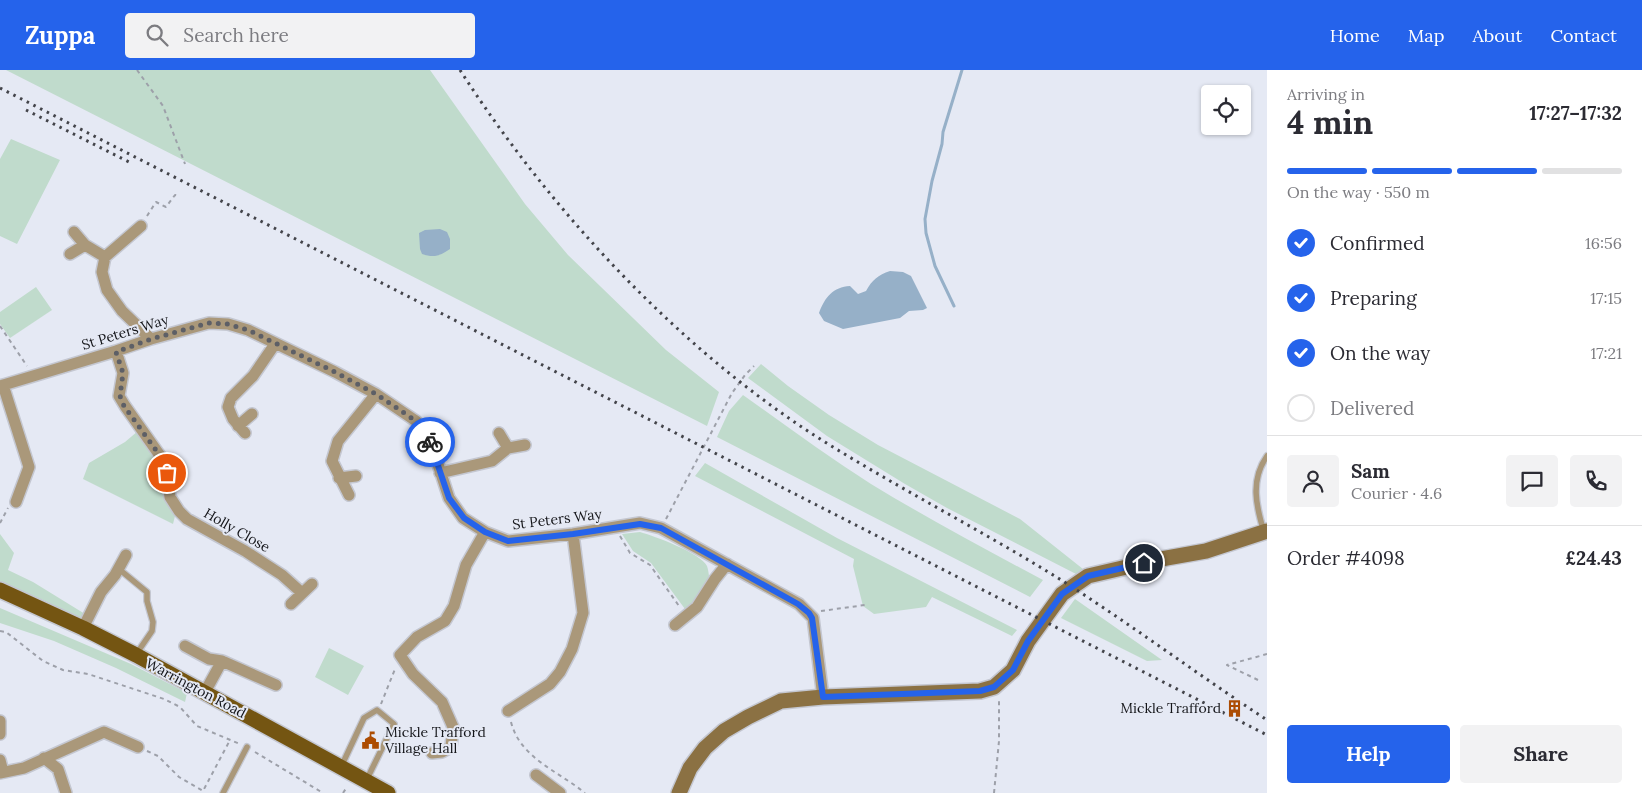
<!DOCTYPE html>
<meta charset="utf-8">
<style>
body{margin:0;font-family:Lora,serif;background:#f2f2f3;color:#2b2b33;height:100vh;display:flex;flex-direction:column;font-size:19px;white-space:nowrap}
*{box-sizing:border-box;margin:0}
p{font-size:16px;color:#7c7c81}
.icon{flex:none;width:28px;height:28px;fill:none;stroke:currentColor;stroke-width:2;stroke-linecap:round;stroke-linejoin:round}
.map{position:relative;flex:1;overflow:hidden}
.side{display:flex;flex-direction:column;background:#fff;width:375px}
.side>*{flex:none}
.buttons{position:absolute;left:1201px;top:15px;display:grid;gap:10px}
.buttons a{display:grid;place-items:center;width:50px;height:50px;border-radius:5px;background:#fff;box-shadow:0 1px 4px #0004;font-size:25px}
.pin{position:absolute;display:grid;place-items:center;width:42px;height:42px;color:#fff;margin:-21px;border:2px solid #fff;border-radius:50%;box-shadow:0 1px 5px #0007}
.courier{position:absolute;display:grid;place-items:center;width:50px;height:50px;margin:-25px;border:4px solid #2563eb;border-radius:50%;background:#fff;color:#222;box-shadow:0 1px 6px #0007}
.summary em{font-style:normal;font-weight:800}
.summary div{display:flex;flex-direction:column-reverse}
.summary{display:flex;align-items:center;justify-content:space-between;height:85px;padding:0 20px}
h1{font-size:32px;font-weight:800;line-height:38px}
.bar{display:grid;grid-template-columns:repeat(4,1fr);gap:8px 5px;align-content:center;height:60px;padding:0 20px}
.bar i{height:6px;border-radius:4px;background:#e1e1e2}
.bar .on{background:#2563eb}
.bar p{grid-column:span 4}
.line{display:flex;align-items:center;gap:12px;padding:0 20px;border-top:1px solid #e1e1e2}
.line div{flex:1}
.round{display:grid;place-items:center;flex:none;width:52px;height:52px;border-radius:5px;background:#f2f2f3}
ol{padding:0 20px;list-style:none}
li{display:flex;align-items:center;gap:15px;height:55px}
li p{margin-inline-start:auto}
li .icon{padding:5px;border-radius:50%;background:#2563eb;color:#fff;stroke-width:4}
li:last-child{color:#7c7c81}
li i{width:28px;height:28px;border:2px solid #e1e1e2;border-radius:50%}
.primary-button{display:flex;gap:10px;margin-top:auto;padding:10px 20px}
.primary-button a{flex:1;height:58px;border-radius:5px;background:#2563eb;color:#fff;font-size:20px;font-weight:800;line-height:58px;text-align:center}
.primary-button a+a{background:#f2f2f3;color:#2b2b33}
header{display:flex;align-items:center;gap:30px;box-sizing:border-box;height:70px;padding:0 25px;background:#2563eb;color:#fff}
header strong{font-size:24px}
nav{display:flex;gap:28px;margin-inline-start:auto;font-size:18px}
.search{width:350px;height:45px;background:#f2f2f3;display:flex;align-items:center;gap:12px;box-sizing:border-box;padding:0 18px;border-radius:5px;color:#7c7c81;font-size:19px}
main{display:flex;flex:1;min-height:0}
.map>svg:first-child{display:block}
</style>
<header>
<strong>Zuppa</strong>
<div class="search"><svg class="icon" aria-label="search" viewBox="0 0 24 24"><circle cx="10" cy="10" r="6"/><path d="M15 15l6 6"/></svg>Search here</div>
<nav><a>Home</a><a>Map</a><a>About</a><a>Contact</a></nav>
</header>
<main>
<div class="map">
<svg width="1267" height="723" viewBox="0 0 1267 723">
<rect width="100%" height="100%" fill="#e5e9f4"/>
<path fill="#c0dbcc" d="M6 0H430L525 134 568 185 666 280 719 322 707 356Z
M11 69 60 90 17 174 0 166V89Z
M36 217 52 240 10 268 0 254V242Z
M761 294 788 316 829 345 878 375 1020 449 1083 499 1078 505 947 438 905 414 827 366 748 308Z
M743 325C785 355 827 386 871 414 927 448 985 479 1043 510L1030 527 717 367 729 341Z
M138 361 162 401 165 427 175 446 173 454 83 409 89 393 125 372Z
M705 393 837 468 1017 560 1012 566 932 527 926 537 874 544 863 536 853 496 854 489 695 406Z
M640 462C654 466 701 483 707 496 708 499 709 504 709 508L695 533 685 539 651 493 633 481 622 464Z
M0 464 14 483 8 500 33 512 85 544 79 548 43 530 0 513Z
M1075 529 1162 590 1147 591 1061 548Z
M0 538 131 594 187 623 185 632 116 598 54 571 0 553Z
M329 578 364 596 348 625 315 607Z"/>
<path fill="#96b0c8" d="M440 159 447 162 450 169V179C440 186 434 188 422 184L420 179 419 163 425 160Z
M890 201 903 202 911 206 927 238 923 240 909 241 900 248 843 259 824 251 819 243C825 227 833 217 850 216L858 224 866 221C872 210 878 205 890 201Z"/>
<g fill="none" stroke-linecap="round" stroke-linejoin="round">
<path stroke="#96b0c8" stroke-width="3" d="M954 236 935 196 926 163 925 149 932 111 942 74 943 62 962 0"/>
<defs>
<path id="lane" d="M1264 462C1256 436 1250 410 1267 386
M119 499 147 522V531L153 552 152 561 137 583
M341 697 364 648 377 640 394 654 367 709
M223 723 247 677"/>
<path id="street" d="M141 156 105 187 102 202 107 220 122 241 151 269
M74 162 85 175 105 187
M70 184 85 175
M116 281 123 303 119 326 125 336 161 387 167 403 170 427 179 441 187 449 245 481 282 505 302 523
M3 315 29 397 16 432
M0 316 116 281 151 269 209 253 228 254 248 260 335 302 376 324 416 351 432 376 449 428 463 448 485 462 508 471 573 464 640 453 661 458 799 534 813 548 823 627
M238 356 252 344
M245 363 233 349 228 337 231 328 253 306 275 274
M499 363 508 378
M440 403 492 391 508 378 525 375
M339 408 356 406
M349 425 332 391 338 371 376 324
M291 534 312 514
M675 555 697 537 715 509 727 494
M83 558 101 522 115 505 126 485
M185 576 209 589 222 591
M205 622 222 591 276 615
M508 641 550 614 560 602 572 579 583 543 573 464
M0 651V664
M432 683 442 682 451 677 453 657 442 632 413 604 400 585 417 567 445 551 454 536 466 495 485 462
M44 688 58 699 66 723
M0 690 3 702
M0 703 24 698 104 662 138 677
M536 705 560 723"/>
<path id="secondary" d="M679 723 690 698 705 678 724 661 748 647 781 631 823 627 980 621 994 617 1013 600 1028 571 1062 524 1088 506 1161 489 1206 481 1267 461"/>
<path id="primary" d="M0 520 83 558 136 585 388 723"/>
</defs>
<use href="#lane" stroke="#c4c7d1" stroke-width="8"/>
<use href="#street" stroke="#c4c7d1" stroke-width="14"/>
<use href="#secondary" stroke="#c4c7d1" stroke-width="18"/>
<use href="#primary" stroke="#c4c7d1" stroke-width="18"/>
<path stroke="#9da0a9" stroke-width="2" stroke-dasharray="4 4" stroke-linecap="butt" d="M137 0 163 36 185 94
M147 146 156 132 166 137 175 125 179 126
M0 256 27 296
M666 449 732 323 745 305 754 296
M0 453 8 438
M620 466 630 483 650 495 679 536
M821 541 865 535
M0 561 6 562 43 591 63 600 88 604 164 629 180 637 197 656 240 674
M1258 610 1227 595 1267 584
M381 634 395 599
M511 652C520 688 558 701 585 723
M147 681 158 686 179 707 203 721 230 670
M255 682 323 723
M343 723 347 717
M994 723 999 671V628"/>
<use href="#lane" stroke="#aa987a" stroke-width="5.5"/>
<use href="#street" stroke="#aa987a" stroke-width="11"/>
<use href="#secondary" stroke="#8b7143" stroke-width="15"/>
<use href="#primary" stroke="#745512" stroke-width="15"/>
<path stroke="#43444a" stroke-width="3" stroke-dasharray="2.5 5" stroke-linecap="butt" d="M460 0C550 140 677 277 817 367 896 417 979 459 1058 508 1129 553 1197 604 1267 650
M0 18 1267 665
M26 40 131 93"/>
</g>
<g fill="none" stroke-linecap="round" stroke-linejoin="round">
<path stroke="#5d5f66" stroke-width="5" stroke-dasharray="0 9" d="M167 403 161 387 124 336 120 326 123 303 116 282 151 269 209 253 228 254 248 260 335 302 376 324 416 351 430 372"/>
<path stroke="#2563eb" stroke-width="6" d="M430 372 449 428 464 448 485 462 508 471 573 464 640 454 661 458 798 534 809 543 812 548 823 627 980 621 994 617 1013 600 1028 571 1062 524 1088 506 1144 493"/>
</g>
<defs>
<symbol id="building-bare" viewBox="-9 -9 18 18"><path d="M-4-6H4V6H1V3H-1V6H-4ZM-2.5-4.3h1.7v1.8h-1.7ZM.8-4.3h1.7v1.8H.8ZM-2.5-1h1.7V.8h-1.7ZM.8-1h1.7V.8H.8Z" fill="#ac4c02" stroke="#e5e9f4" stroke-width="2.5" paint-order="stroke"/></symbol>
<symbol id="civic-bare" viewBox="-9 -9 18 18"><path d="M-.6-6.5H3V-4.5H.6V-3L4-1V1h2V6H-6V1h2V-1L-.6-3ZM-1.2 2.5V6h2.4V2.5Z" fill="#ac4c02" stroke="#e5e9f4" stroke-width="2.5" paint-order="stroke"/></symbol>
</defs>
<g fill-rule="evenodd">
<use href="#building-bare" x="1222" y="626" width="25" height="25"/>
<use href="#civic-bare" x="358" y="658" width="25" height="25"/>
</g>
<g text-anchor="middle" dominant-baseline="central" stroke-width="4" stroke-linejoin="round" paint-order="stroke">
<g font-size="14" fill="#141519" stroke="#e5e9f4">
<text transform="translate(125 262) rotate(-17)">St Peters Way</text>
<text transform="translate(557 449) rotate(-7)">St Peters Way</text>
<text transform="translate(237 460) rotate(30)">Holly Close</text>
<text transform="translate(196 618) rotate(28)">Warrington Road</text>
</g>
<g font-size="14" fill="#141519" stroke="#e5e9f4" text-anchor="end">
<text x="1221" y="638">Mickle Trafford</text>
<text x="385" y="662" text-anchor="start">Mickle Trafford<tspan x="385" dy="16">Village Hall</tspan></text>
</g>
</g>
</svg>
<div class="buttons">
<a><svg class="icon" aria-label="locate" viewBox="0 0 24 24"><circle cx="12" cy="12" r="6"/><path d="M12 2v4M12 18v4M2 12h4M18 12h4"/></svg></a>
</div>
<div class="pin" style="left:167px;top:403px;background:#ea580c"><svg class="icon" aria-label="bag" viewBox="0 0 24 24"><path d="M5 8h14l-1 12H6zM9 8a3 3 0 0 1 6 0"/></svg></div>
<div class="pin" style="left:1144px;top:493px;background:#1f2937"><svg class="icon" aria-label="home" viewBox="0 0 24 24"><path d="M3 11l9-7 9 7M6 9v11h12V9"/></svg></div>
<div class="courier" style="left:430px;top:372px"><svg class="icon" aria-label="bike" viewBox="0 0 24 24"><circle cx="6" cy="16" r="4"/><circle cx="18" cy="16" r="4"/><path d="M6 16l4-8h5l3 8M10 8l3 8H6M13 5h3"/></svg></div>
</div>
<section class="side">
<div class="summary"><div><h1>4 min</h1><p>Arriving in</p></div><em>17:27–17:32</em></div>
<div class="bar"><i class="on"></i><i class="on"></i><i class="on"></i><i></i><p>On the way · 550 m</p></div>
<ol>
<li><svg class="icon" aria-label="check" viewBox="0 0 24 24"><path d="M5 12l5 5 9-10"/></svg>Confirmed<p>16:56</p></li>
<li><svg class="icon" aria-label="check" viewBox="0 0 24 24"><path d="M5 12l5 5 9-10"/></svg>Preparing<p>17:15</p></li>
<li><svg class="icon" aria-label="check" viewBox="0 0 24 24"><path d="M5 12l5 5 9-10"/></svg>On the way<p>17:21</p></li>
<li><i></i>Delivered</li>
</ol>
<div class="line" style="height:90px"><a class="round"><svg class="icon" aria-label="person" viewBox="0 0 24 24"><circle cx="12" cy="8" r="4"/><path d="M4 21q1-7 8-7t8 7"/></svg></a><div><b>Sam</b><p>Courier · 4.6</p></div><a class="round"><svg class="icon" aria-label="chat" viewBox="0 0 24 24"><path d="M4 5h16v11H9l-5 4z"/></svg></a><a class="round"><svg class="icon" aria-label="phone" viewBox="0 0 24 24"><path d="M5 4h4l2 5-3 2q2 4 5 5l2-3 5 2v4C11 20 4 13 5 4z"/></svg></a></div>
<div class="line" style="height:65px"><div>Order #4098</div><b>£24.43</b></div>
<div class="primary-button"><a>Help</a><a>Share</a></div>
</section>
</main>
